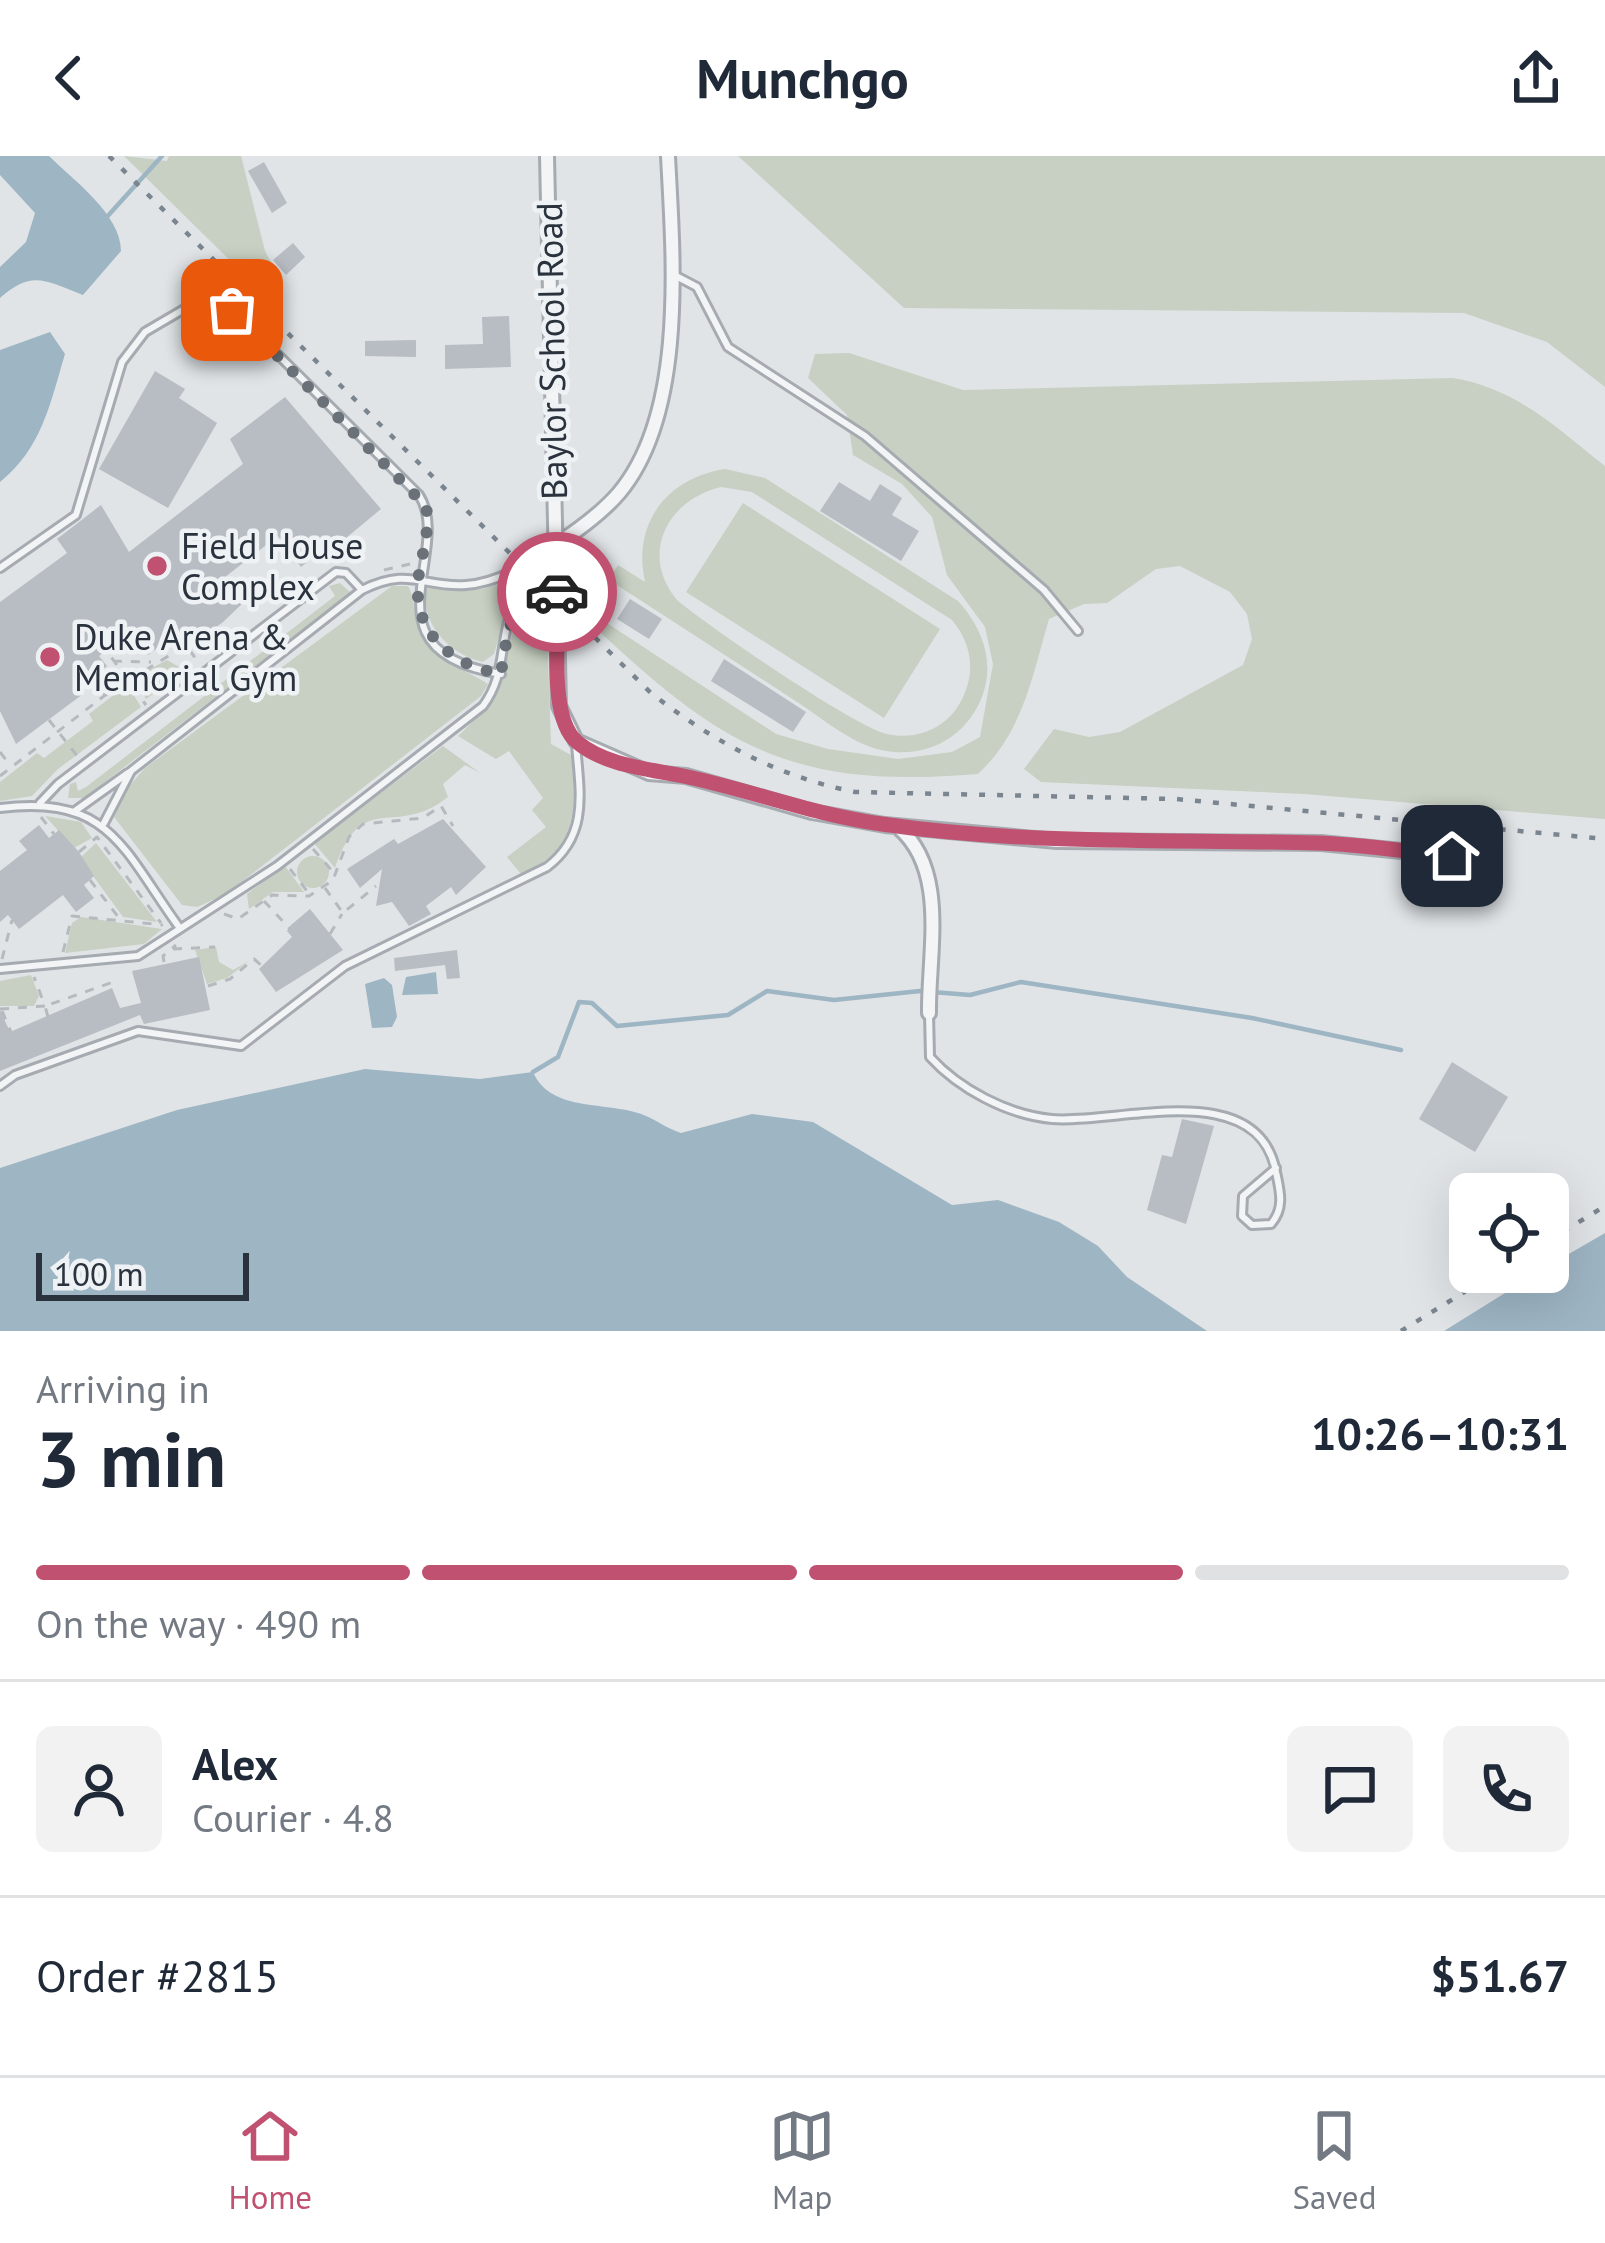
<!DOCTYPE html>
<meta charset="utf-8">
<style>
body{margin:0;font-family:"PT Sans",sans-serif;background:#f2f2f3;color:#1f2937;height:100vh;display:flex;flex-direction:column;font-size:45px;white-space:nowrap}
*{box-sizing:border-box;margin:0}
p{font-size:39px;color:#747a83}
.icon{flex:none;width:66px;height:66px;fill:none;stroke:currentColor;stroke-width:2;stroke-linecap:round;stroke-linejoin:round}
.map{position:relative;height:1175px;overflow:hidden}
.side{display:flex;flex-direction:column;background:#fff;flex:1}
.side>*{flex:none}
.buttons{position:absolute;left:1449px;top:1017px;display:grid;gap:24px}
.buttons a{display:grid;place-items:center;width:120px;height:120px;border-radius:18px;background:#fff;box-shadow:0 12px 48px #0002;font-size:60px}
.scale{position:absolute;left:36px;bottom:30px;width:213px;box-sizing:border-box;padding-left:12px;border:6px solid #2a333d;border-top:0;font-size:33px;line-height:42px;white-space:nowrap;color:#2a333d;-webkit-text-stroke:9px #eff2f5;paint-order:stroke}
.pin{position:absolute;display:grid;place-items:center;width:102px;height:102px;color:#fff;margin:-51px;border-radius:24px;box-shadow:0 6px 18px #0006}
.courier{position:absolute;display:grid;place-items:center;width:120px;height:120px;margin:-60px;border:9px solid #c05170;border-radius:50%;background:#fff;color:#222;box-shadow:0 3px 15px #0007}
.headline em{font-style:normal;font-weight:800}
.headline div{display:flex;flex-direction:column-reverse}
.headline{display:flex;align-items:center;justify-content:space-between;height:204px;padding:0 36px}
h1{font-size:78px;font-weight:800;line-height:90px}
.bar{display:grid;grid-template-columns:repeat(4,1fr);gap:18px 12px;align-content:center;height:144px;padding:0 36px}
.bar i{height:15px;border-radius:9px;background:#e0e1e3}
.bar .current{background:#c05170}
.bar p{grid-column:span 4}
.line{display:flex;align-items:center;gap:30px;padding:0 36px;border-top:3px solid #e0e1e3}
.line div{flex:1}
.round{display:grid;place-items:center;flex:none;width:126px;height:126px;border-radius:18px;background:#f2f2f3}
header{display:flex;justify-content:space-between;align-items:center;height:156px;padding:0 36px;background:#fff;font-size:54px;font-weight:800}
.dock{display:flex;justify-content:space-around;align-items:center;height:168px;border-top:3px solid #e0e1e3;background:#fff;font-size:33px;color:#747a83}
.dock a{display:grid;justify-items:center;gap:6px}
.dock .current{color:#c05170}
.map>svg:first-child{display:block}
</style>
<header><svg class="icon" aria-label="back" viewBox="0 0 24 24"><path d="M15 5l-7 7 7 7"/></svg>Munchgo<svg class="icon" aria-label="share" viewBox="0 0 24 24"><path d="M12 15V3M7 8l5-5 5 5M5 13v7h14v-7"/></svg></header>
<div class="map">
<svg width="1605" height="1175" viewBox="0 0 1605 1175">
<rect width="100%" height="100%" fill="#e0e4e7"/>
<path fill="#c7d0c2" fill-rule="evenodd" d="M124 0 167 5 169 0H241L265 95 278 119 276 129 264 138Z
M738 0H1605V231L1547 186 1464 157 904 152Z
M849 197 963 234 1453 222C1518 233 1555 271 1605 310V663L1304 638 1041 626 1024 613 1054 573 1089 581 1120 576 1243 509 1252 483 1247 458 1230 436 1180 410 1156 413 1107 447 1084 448 1049 463C1032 521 1023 576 978 618 787 634 719 589 584 461V452L776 578 828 593 898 603 952 596 980 581 993 508 985 471 947 419 932 361 902 328 853 299 847 259 808 222 815 198Z
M725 313 765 322 958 445C981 470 995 504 983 538 968 581 926 604 881 594 850 587 821 561 794 544 733 504 671 464 609 424L618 409 645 426C632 367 667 322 725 313ZM721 331 752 336 952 464C971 487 976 514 963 541 950 571 918 585 887 578 855 571 706 469 677 444 639 398 667 344 721 331Z
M743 347 940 473 884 562 686 436Z
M505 426 512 438 494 498 483 506C449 499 417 465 428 429L482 433Z
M340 427 351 437 84 642H68L70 628 76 626 78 635 86 631 335 440 329 430Z
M392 430H408C415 441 413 453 417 467 428 503 460 510 488 528L481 540 226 738 197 751 182 749 114 661 124 636 145 612Z
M528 432 546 447 551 588 571 599C577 652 578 695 521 718L507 701 546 671 532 654 543 642 509 595 496 603 458 580C520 522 497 501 528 432Z
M167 504 186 515 146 543 135 521Z
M130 533 141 551 58 613 32 640 0 645V626L37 597 44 602 93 565 89 558 119 535Z
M443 590 480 617 465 609 443 628 448 641C394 684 363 631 335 712L314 687Z
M45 660 81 666 92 682 74 692Z
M96 687 157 766 123 761 80 702Z
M297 716a16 16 0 1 1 32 0a16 16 0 1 1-32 0Z
M285 710 304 736H273L249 753 247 738Z
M81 761 162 773 144 788 65 797 72 767Z
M216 791 219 806 233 814 249 805 227 822 207 828 195 794Z
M31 819 39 840 34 850H0V825Z"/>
<path fill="#9eb5c4" d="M0 0H49C73 24 121 58 121 95L83 139C44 124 32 114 0 142V111L26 86 35 57 0 19Z
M50 176 65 198C50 248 42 292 0 326V194Z
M436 816 438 838 402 839 406 821Z
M384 822 392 829 397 861 392 871 372 872 365 828Z
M365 913 480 923 533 916C551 958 610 944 646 960 658 965 668 973 681 977L752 958 813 966 952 1049 998 1044 1059 1066 1098 1090 1127 1121 1207 1175H0V1012L177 954Z
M1605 1077V1175H1444L1539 1116H1548V1110Z"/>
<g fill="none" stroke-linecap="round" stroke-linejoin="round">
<path stroke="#9eb5c4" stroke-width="4.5" d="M105 63 162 0
M533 916 558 901 579 846 592 847 617 870 728 859 767 835 834 844 920 835 970 839 1021 826 1252 862 1401 894"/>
</g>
<path fill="#b7bdc3" d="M264 6 287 47 272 57 248 15Z
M293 87 305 101 286 119 273 104Z
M509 160 511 211 445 213V189L483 188 482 161Z
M416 184V201L365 200V185Z
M155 215 185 233 179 242 217 267 168 352 99 313Z
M285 241 381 353 317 406 313 401 301 411 278 380 225 421 244 446 223 466 200 483 191 473 176 484 173 480 148 499 130 476 99 500 107 510 79 532 83 538 16 588 0 555V446L67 397 57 383 101 349 129 396 243 308 230 283Z
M839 326 870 345 880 328 902 342 892 359 919 375 901 405 820 355Z
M630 443 662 463 649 483 617 463Z
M724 503 806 556 793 576 711 525Z
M443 663 486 711 456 739 451 731 426 750 431 758 409 770 392 746 376 750 382 713 360 732 347 713 394 683 398 688Z
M39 669 49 682 59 674 79 696 94 720 84 729 94 742 76 756 63 739 19 773 8 759 0 766V715L27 694 19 685Z
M310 753 343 794 276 836 259 813 292 781 287 775 291 769Z
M457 794 460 822 447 823 445 809 395 815 394 802Z
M199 801 210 854 144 868 140 859 0 915V854L10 876 112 832 120 852 141 847 132 815Z
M1452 906 1508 941 1475 996 1419 963Z
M1182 963 1214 970 1186 1068 1147 1054 1162 999 1172 1001Z"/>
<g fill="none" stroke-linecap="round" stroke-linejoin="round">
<defs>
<path id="service" d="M676 120 697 131 728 191 865 280 1044 434 1078 475
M0 412 76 359 122 206 145 176 191 149 214 146 233 154 419 339C455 395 359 495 501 518
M40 647 58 628 336 416 346 417 362 434
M0 652C110 639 122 692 179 771
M75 655 128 617
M104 667 131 615 362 434C410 410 423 432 466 429 495 427 522 412 546 395
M0 813 138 800 277 710 483 550C503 523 500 497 508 466 516 436 535 414 554 390
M929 857 930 901C959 933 1008 959 1052 963 1116 969 1258 919 1276 1016 1280 1035 1285 1052 1271 1068L1252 1069 1242 1060 1243 1040 1276 1012
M0 930 15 919 138 875 241 890 345 810 547 711C589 679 580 637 576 589"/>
<path id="minor" d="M547 0 559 550 576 585 649 617 686 620 812 656 885 669 1057 685 1321 687 1452 700
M554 390C577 375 601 358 619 337 687 256 673 99 668 0
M898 671C949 714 928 798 929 857"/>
</defs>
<use href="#service" stroke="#a6abb1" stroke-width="12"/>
<use href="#minor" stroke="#a6abb1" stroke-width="18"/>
<path stroke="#b6babe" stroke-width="3" stroke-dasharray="9 9" stroke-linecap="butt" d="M384 414 410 408
M101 487 146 549
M104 540 113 505 151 506
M49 564 78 601
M0 596 10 609
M0 620 104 540 186 489 198 506
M41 661 54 678
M313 693 334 717
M79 696 97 681 161 767
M290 713 310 739
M90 724 119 762
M325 732 343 757 376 730
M264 745 290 773
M224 758 238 763 272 739 309 740 333 724 349 681 363 668 423 662 441 650 453 670
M330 778 342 758
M173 793 215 791
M63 796 72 760 163 769
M2 803 12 764
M164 806 163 800 176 789
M208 830 230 823 254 803 262 810
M0 853 45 850 34 821
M2 855 11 876
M48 861 45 850 116 825"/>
<use href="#service" stroke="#f2f4f6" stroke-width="6"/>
<use href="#minor" stroke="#f2f4f6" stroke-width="12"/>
<path stroke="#7b858f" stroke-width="4.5" stroke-dasharray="6 12" stroke-linecap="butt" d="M109 0 651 537C714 586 776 620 855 636L1176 643 1605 683
M1548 1085 1605 1050
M1401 1175 1497 1116"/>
</g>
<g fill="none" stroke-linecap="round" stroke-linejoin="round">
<path stroke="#6a7178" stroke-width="12" stroke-dasharray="0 21.6" d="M232 154 426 350C430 375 423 394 419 418 410 474 449 509 501 518 509 460 518 437 554 390L557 436"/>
<path stroke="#c05170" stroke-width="15" d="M557 436C560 473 547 561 577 586 607 611 652 613 688 621 753 635 815 659 882 668 1027 689 1171 683 1317 687 1362 688 1407 696 1452 700"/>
</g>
<g fill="#c05170" stroke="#eff2f5" stroke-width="4.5">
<circle cx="157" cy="410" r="12"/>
<circle cx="50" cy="501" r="12"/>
</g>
<g text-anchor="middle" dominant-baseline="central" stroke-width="9" stroke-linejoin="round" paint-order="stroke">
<g font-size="36" fill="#2a333d" stroke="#eff2f5">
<text transform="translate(551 195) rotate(-91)">Baylor School Road</text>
</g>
<g font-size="36" fill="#2a333d" stroke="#eff2f5" text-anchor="start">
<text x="181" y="389">Field House<tspan x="181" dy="41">Complex</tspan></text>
<text x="74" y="480">Duke Arena &amp;<tspan x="74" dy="41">Memorial Gym</tspan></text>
</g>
</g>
</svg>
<div class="buttons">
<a><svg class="icon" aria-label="locate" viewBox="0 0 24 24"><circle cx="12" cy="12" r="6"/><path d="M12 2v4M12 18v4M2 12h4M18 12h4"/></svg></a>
</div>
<div class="scale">100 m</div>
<div class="pin" style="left:232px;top:154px;background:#ea580c"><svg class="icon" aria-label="bag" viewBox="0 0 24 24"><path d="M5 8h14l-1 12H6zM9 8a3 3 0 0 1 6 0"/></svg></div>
<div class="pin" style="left:1452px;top:700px;background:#1f2937"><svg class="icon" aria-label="home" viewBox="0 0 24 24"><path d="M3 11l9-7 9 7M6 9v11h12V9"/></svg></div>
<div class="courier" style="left:557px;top:436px"><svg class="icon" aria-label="car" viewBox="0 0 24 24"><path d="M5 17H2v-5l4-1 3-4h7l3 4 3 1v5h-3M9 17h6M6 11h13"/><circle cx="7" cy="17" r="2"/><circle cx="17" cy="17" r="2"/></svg></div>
</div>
<section class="side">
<div class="headline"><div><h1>3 min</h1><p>Arriving in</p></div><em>10:26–10:31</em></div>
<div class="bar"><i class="current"></i><i class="current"></i><i class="current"></i><i></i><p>On the way · 490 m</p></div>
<div class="line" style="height:216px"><a class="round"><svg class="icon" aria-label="person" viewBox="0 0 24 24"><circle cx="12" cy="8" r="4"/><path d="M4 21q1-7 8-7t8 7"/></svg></a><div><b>Alex</b><p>Courier · 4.8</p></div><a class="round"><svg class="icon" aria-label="chat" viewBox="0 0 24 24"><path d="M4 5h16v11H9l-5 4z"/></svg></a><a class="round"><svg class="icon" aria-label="phone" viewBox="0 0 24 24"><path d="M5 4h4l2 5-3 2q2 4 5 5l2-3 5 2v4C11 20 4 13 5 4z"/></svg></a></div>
<div class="line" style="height:156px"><div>Order #2815</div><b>$51.67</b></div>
</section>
<nav class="dock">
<a class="current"><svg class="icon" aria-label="home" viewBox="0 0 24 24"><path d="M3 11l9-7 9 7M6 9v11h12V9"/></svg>Home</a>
<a><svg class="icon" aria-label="map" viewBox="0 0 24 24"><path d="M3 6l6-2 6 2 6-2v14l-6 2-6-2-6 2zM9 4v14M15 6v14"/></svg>Map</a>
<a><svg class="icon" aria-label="saved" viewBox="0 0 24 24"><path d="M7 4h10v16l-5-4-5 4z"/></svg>Saved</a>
</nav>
